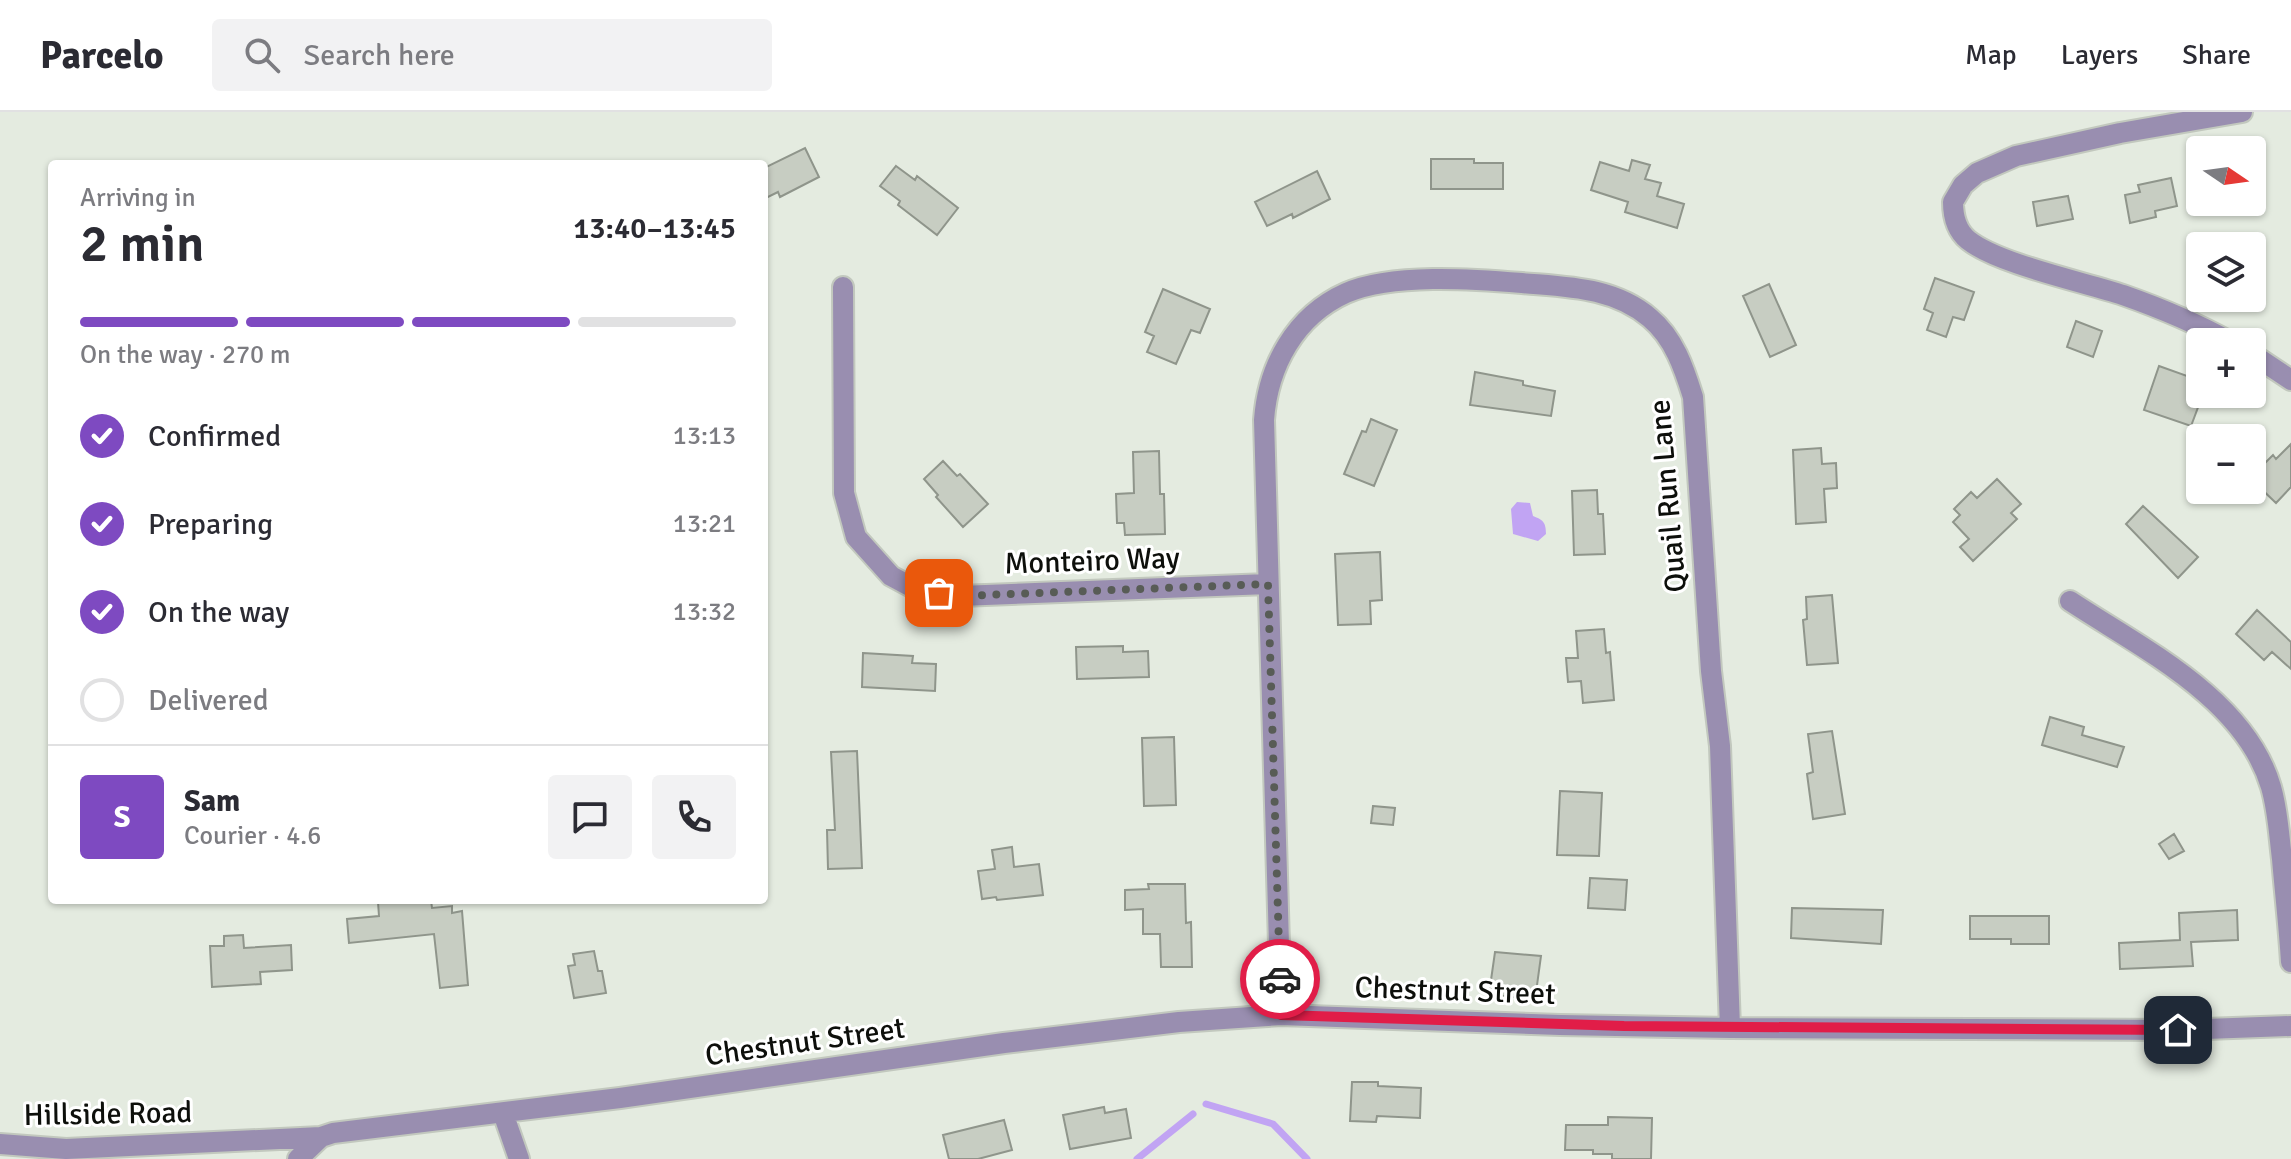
<!DOCTYPE html>
<meta charset="utf-8">
<style>
body{margin:0;font-family:Signika,sans-serif;background:#f2f2f3;color:#2b2b33;height:100vh;display:flex;flex-direction:column;font-size:30px;white-space:nowrap}
*{box-sizing:border-box;margin:0}
p{font-size:26px;color:#7c7c81}
.icon{flex:none;width:44px;height:44px;fill:none;stroke:currentColor;stroke-width:2;stroke-linecap:round;stroke-linejoin:round}
.map{position:relative;flex:1;overflow:hidden}
.side{position:absolute;left:48px;top:48px;width:720px;height:744px;display:flex;flex-direction:column;background:#fff;border-radius:8px;box-shadow:0 2px 6px #0004}
.side>*{flex:none}
.needle{width:52px;rotate:103deg}
.tools{position:absolute;left:2186px;top:24px;display:grid;gap:16px}
.tools a{display:grid;place-items:center;width:80px;height:80px;border-radius:8px;background:#fff;box-shadow:0 2px 6px #0004;font-size:40px}
.pin{position:absolute;display:grid;place-items:center;width:68px;height:68px;color:#fff;margin:-34px;border-radius:16px;box-shadow:0 4px 12px #0006}
.courier{position:absolute;display:grid;place-items:center;width:80px;height:80px;margin:-40px;border:6px solid #e11d48;border-radius:50%;background:#fff;color:#222;box-shadow:0 2px 10px #0007}
.headline em{font-style:normal;font-weight:600}
.headline div{display:flex;flex-direction:column-reverse}
.headline{display:flex;align-items:center;justify-content:space-between;height:136px;padding:0 32px}
h1{font-size:52px;font-weight:600;line-height:60px}
.bar{display:grid;grid-template-columns:repeat(4,1fr);gap:12px 8px;align-content:center;height:96px;padding:0 32px}
.bar i{height:10px;border-radius:6px;background:#e1e1e2}
.bar .on{background:#7e4ac1}
.bar p{grid-column:span 4}
.line{display:flex;align-items:center;gap:20px;padding:0 32px;border-top:2px solid #e1e1e2}
.line div{flex:1}
.round{display:grid;place-items:center;flex:none;width:84px;height:84px;border-radius:8px;background:#f2f2f3}
ol{padding:0 32px;list-style:none}
li{display:flex;align-items:center;gap:24px;height:88px}
li p{margin-inline-start:auto}
li .icon{padding:8px;border-radius:50%;background:#7e4ac1;color:#fff;stroke-width:4}
li:last-child{color:#7c7c81}
li i{width:44px;height:44px;border:4px solid #e1e1e2;border-radius:50%}
header{display:flex;align-items:center;gap:48px;box-sizing:border-box;height:112px;padding:0 40px;background:#fff;border-bottom:2px solid #e1e1e2}
header strong{font-size:38px}
nav{display:flex;gap:44px;margin-inline-start:auto;font-size:28px}
.search{width:560px;height:72px;background:#f2f2f3;display:flex;align-items:center;gap:20px;box-sizing:border-box;padding:0 28px;border-radius:8px;color:#7c7c81;font-size:30px}
.map>svg:first-child{display:block}
</style>
<header>
<strong>Parcelo</strong>
<div class="search"><svg class="icon" aria-label="search" viewBox="0 0 24 24"><circle cx="10" cy="10" r="6"/><path d="M15 15l6 6"/></svg>Search here</div>
<nav><a>Map</a><a>Layers</a><a>Share</a></nav>
</header>
<div class="map">
<svg width="2291" height="1047" viewBox="0 0 2291 1047">
<rect width="100%" height="100%" fill="#e4ebe0"/>
<path fill="#c1a4f3" d="M1517 390 1530 391 1533 404C1543 408 1546 410 1546 422L1538 429 1513 422 1511 397Z"/>
<g fill="none" stroke-linecap="round" stroke-linejoin="round">
<path stroke="#c1a4f3" stroke-width="7" d="M1206 992 1273 1012 1307 1047
M1137 1047 1193 1002"/>
</g>
<path fill="#c7cdc2" stroke="#8f958b" stroke-width="2" d="M805 36 819 65 780 85 778 80 764 87V56Z
M1431 47H1474V51H1503V77H1431Z
M1632 48 1650 53 1645 67 1661 71 1657 84 1684 92 1677 116 1625 100 1628 90 1591 78 1600 50 1629 59Z
M896 54 915 68 917 64 958 96 937 123 898 93 900 89 880 74Z
M1317 59 1330 87 1293 106 1292 102 1267 114 1255 90Z
M2171 66 2177 94 2155 99 2156 105 2130 111 2125 83 2140 80 2138 73Z
M2068 84 2073 107 2037 114 2033 90Z
M1935 166 1974 180 1964 208 1953 205 1946 225 1927 218 1933 201 1924 197Z
M1769 172 1796 233 1770 245 1743 184Z
M1163 177 1210 197 1200 221 1191 218 1176 252 1147 240 1154 224 1145 220Z
M2076 209 2102 219 2093 245 2067 235Z
M2159 254 2190 265 2189 268 2194 270 2193 275 2200 277V290L2191 314 2144 298Z
M1475 260 1523 269V273L1555 279 1551 304 1470 293Z
M1371 307 1397 318 1374 374 1344 362 1362 319 1366 320Z
M2291 332V375L2276 391 2252 368V364L2273 343 2276 347Z
M1821 336 1822 352 1836 351 1837 376 1824 377 1826 410 1796 412 1793 338Z
M1159 339 1160 382H1164L1165 422 1125 423 1124 411H1117L1116 382 1134 381 1133 340Z
M943 349 957 364 960 362 988 392 963 415 936 385 938 383 924 367Z
M1997 367 2021 392 2011 401 2017 407 1973 449 1960 435 1969 427 1953 410 1960 403 1954 397 1971 380 1977 386Z
M1597 378 1598 402H1603L1605 442 1574 443 1572 379Z
M2143 394 2198 445 2178 466 2126 412Z
M1380 440 1382 488 1370 489 1371 512 1338 513 1335 442Z
M1832 483 1838 551 1807 553 1803 508 1807 507 1806 485Z
M2257 498 2291 530V557L2272 540 2264 548 2236 522Z
M1604 517 1606 541 1610 540 1614 588 1583 591 1581 569 1568 570 1566 546H1578L1576 519Z
M1123 534V540L1148 539 1149 565 1077 567 1076 535Z
M863 541 913 544 912 551 936 552 935 579 862 575Z
M2050 605 2084 615 2082 623 2124 635 2117 655 2042 633Z
M1832 619 1845 702 1813 707 1807 662 1813 660 1808 622Z
M1174 625 1176 693 1144 694 1142 626Z
M857 639 862 756 828 757 827 718H835L831 640Z
M1560 679 1602 681 1599 744 1557 743Z
M1373 694 1395 696 1393 713 1371 711Z
M2174 722 2184 739 2169 747 2159 732Z
M1012 735 1014 755 1039 752 1043 783 997 788 996 785 982 787 978 759 995 757 992 738Z
M1590 766 1627 768 1625 798 1588 796Z
M1148 772H1185L1186 811 1191 810 1192 855H1161L1160 822H1143V797L1125 798V778L1149 777Z
M400 788H431L432 796 452 794V801L462 799 468 873 440 876 434 822 349 831 347 807 379 804 378 790Z
M1792 796 1883 798 1881 832 1791 826Z
M2237 798 2238 828 2191 830 2193 854 2120 857 2119 831 2180 828 2179 801Z
M1970 804H2049V832H2011V827H1970Z
M243 823 244 836 291 833 292 858 260 860 261 872 212 875 210 834H224V824Z
M594 839 598 859H602L606 881 574 886 568 854 575 853 573 842Z
M1495 840 1541 844 1535 888 1489 882Z
M1352 970H1378V974L1421 976 1420 1006 1377 1004 1376 1010 1350 1009Z
M1104 995 1105 1001 1126 997 1131 1026 1070 1037 1063 1003Z
M1608 1005 1652 1006 1651 1047H1612V1042H1593V1038H1565L1566 1013H1608Z
M1004 1008 1012 1038 978 1047H949L943 1023Z"/>
<g fill="none" stroke-linecap="round" stroke-linejoin="round">
<defs>
<path id="minor" d="M843 175 844 381 856 425 891 464 919 479 960 484 1268 472
M2230 230C2196 211 2160 196 2123 183 2084 170 1998 152 1968 128 1956 118 1953 104 1953 90L1963 73 1977 61 2016 44 2120 21 2242 0
M2252 242 2291 268
M2070 489C2141 536 2245 586 2271 675 2278 699 2279 723 2282 747 2285 782 2289 816 2291 850
M1281 903 1264 308C1268 254 1295 204 1346 181 1392 161 1473 167 1522 171 1567 175 1614 175 1650 206 1674 226 1684 256 1693 285L1711 559 1720 634 1730 916
M503 1001 519 1047
M0 1032 66 1037 321 1025
M298 1047 321 1025 333 1021 620 986 1004 931 1179 910 1281 903 1560 913 1730 916 2178 918 2291 914"/>
</defs>
<use href="#minor" stroke="#c2c8be" stroke-width="24"/>
<use href="#minor" stroke="#998eb0" stroke-width="20"/>
</g>
<g fill="none" stroke-linecap="round" stroke-linejoin="round">
<path stroke="#585c56" stroke-width="8" stroke-dasharray="0 14.4" d="M939 481 960 484 1268 472 1280 867"/>
<path stroke="#e11d48" stroke-width="10" d="M1280 867 1281 903 1624 914 2178 918"/>
</g>
<g text-anchor="middle" dominant-baseline="central" stroke-width="6" stroke-linejoin="round" paint-order="stroke">
<g font-size="30" fill="#0d0f0b" stroke="#fff">
<text transform="translate(1668 384) rotate(-95)">Quail Run Lane</text>
<text transform="translate(1092 449) rotate(-2)">Monteiro Way</text>
<text transform="translate(1455 879) rotate(2)">Chestnut Street</text>
<text transform="translate(805 930) rotate(-8)">Chestnut Street</text>
<text transform="translate(108 1002) rotate(-1)">Hillside Road</text>
</g>
</g>
</svg>
<div class="tools">
<a><svg class="needle" viewBox="-14 -14 28 28"><path d="M0-13l5 13h-10z" fill="#e53935"/><path d="M0 13l5-13h-10z" fill="#7c7c81"/></svg></a>
<a><svg class="icon" aria-label="layers" viewBox="0 0 24 24"><path d="M12 4l9 5-9 5-9-5zM3 14l9 5 9-5"/></svg></a>
<a>+</a>
<a>−</a>
</div>
<div class="pin" style="left:939px;top:481px;background:#ea580c"><svg class="icon" aria-label="bag" viewBox="0 0 24 24"><path d="M5 8h14l-1 12H6zM9 8a3 3 0 0 1 6 0"/></svg></div>
<div class="pin" style="left:2178px;top:918px;background:#1f2937"><svg class="icon" aria-label="home" viewBox="0 0 24 24"><path d="M3 11l9-7 9 7M6 9v11h12V9"/></svg></div>
<div class="courier" style="left:1280px;top:867px"><svg class="icon" aria-label="car" viewBox="0 0 24 24"><path d="M5 17H2v-5l4-1 3-4h7l3 4 3 1v5h-3M9 17h6M6 11h13"/><circle cx="7" cy="17" r="2"/><circle cx="17" cy="17" r="2"/></svg></div>
<section class="side">
<div class="headline"><div><h1>2 min</h1><p>Arriving in</p></div><em>13:40–13:45</em></div>
<div class="bar"><i class="on"></i><i class="on"></i><i class="on"></i><i></i><p>On the way · 270 m</p></div>
<ol>
<li><svg class="icon" aria-label="check" viewBox="0 0 24 24"><path d="M5 12l5 5 9-10"/></svg>Confirmed<p>13:13</p></li>
<li><svg class="icon" aria-label="check" viewBox="0 0 24 24"><path d="M5 12l5 5 9-10"/></svg>Preparing<p>13:21</p></li>
<li><svg class="icon" aria-label="check" viewBox="0 0 24 24"><path d="M5 12l5 5 9-10"/></svg>On the way<p>13:32</p></li>
<li><i></i>Delivered</li>
</ol>
<div class="line" style="height:144px"><b class="round" style="background:#7e4ac1;color:#fff">S</b><div><b>Sam</b><p>Courier · 4.6</p></div><a class="round"><svg class="icon" aria-label="chat" viewBox="0 0 24 24"><path d="M4 5h16v11H9l-5 4z"/></svg></a><a class="round"><svg class="icon" aria-label="phone" viewBox="0 0 24 24"><path d="M5 4h4l2 5-3 2q2 4 5 5l2-3 5 2v4C11 20 4 13 5 4z"/></svg></a></div>
</section>
</div>
